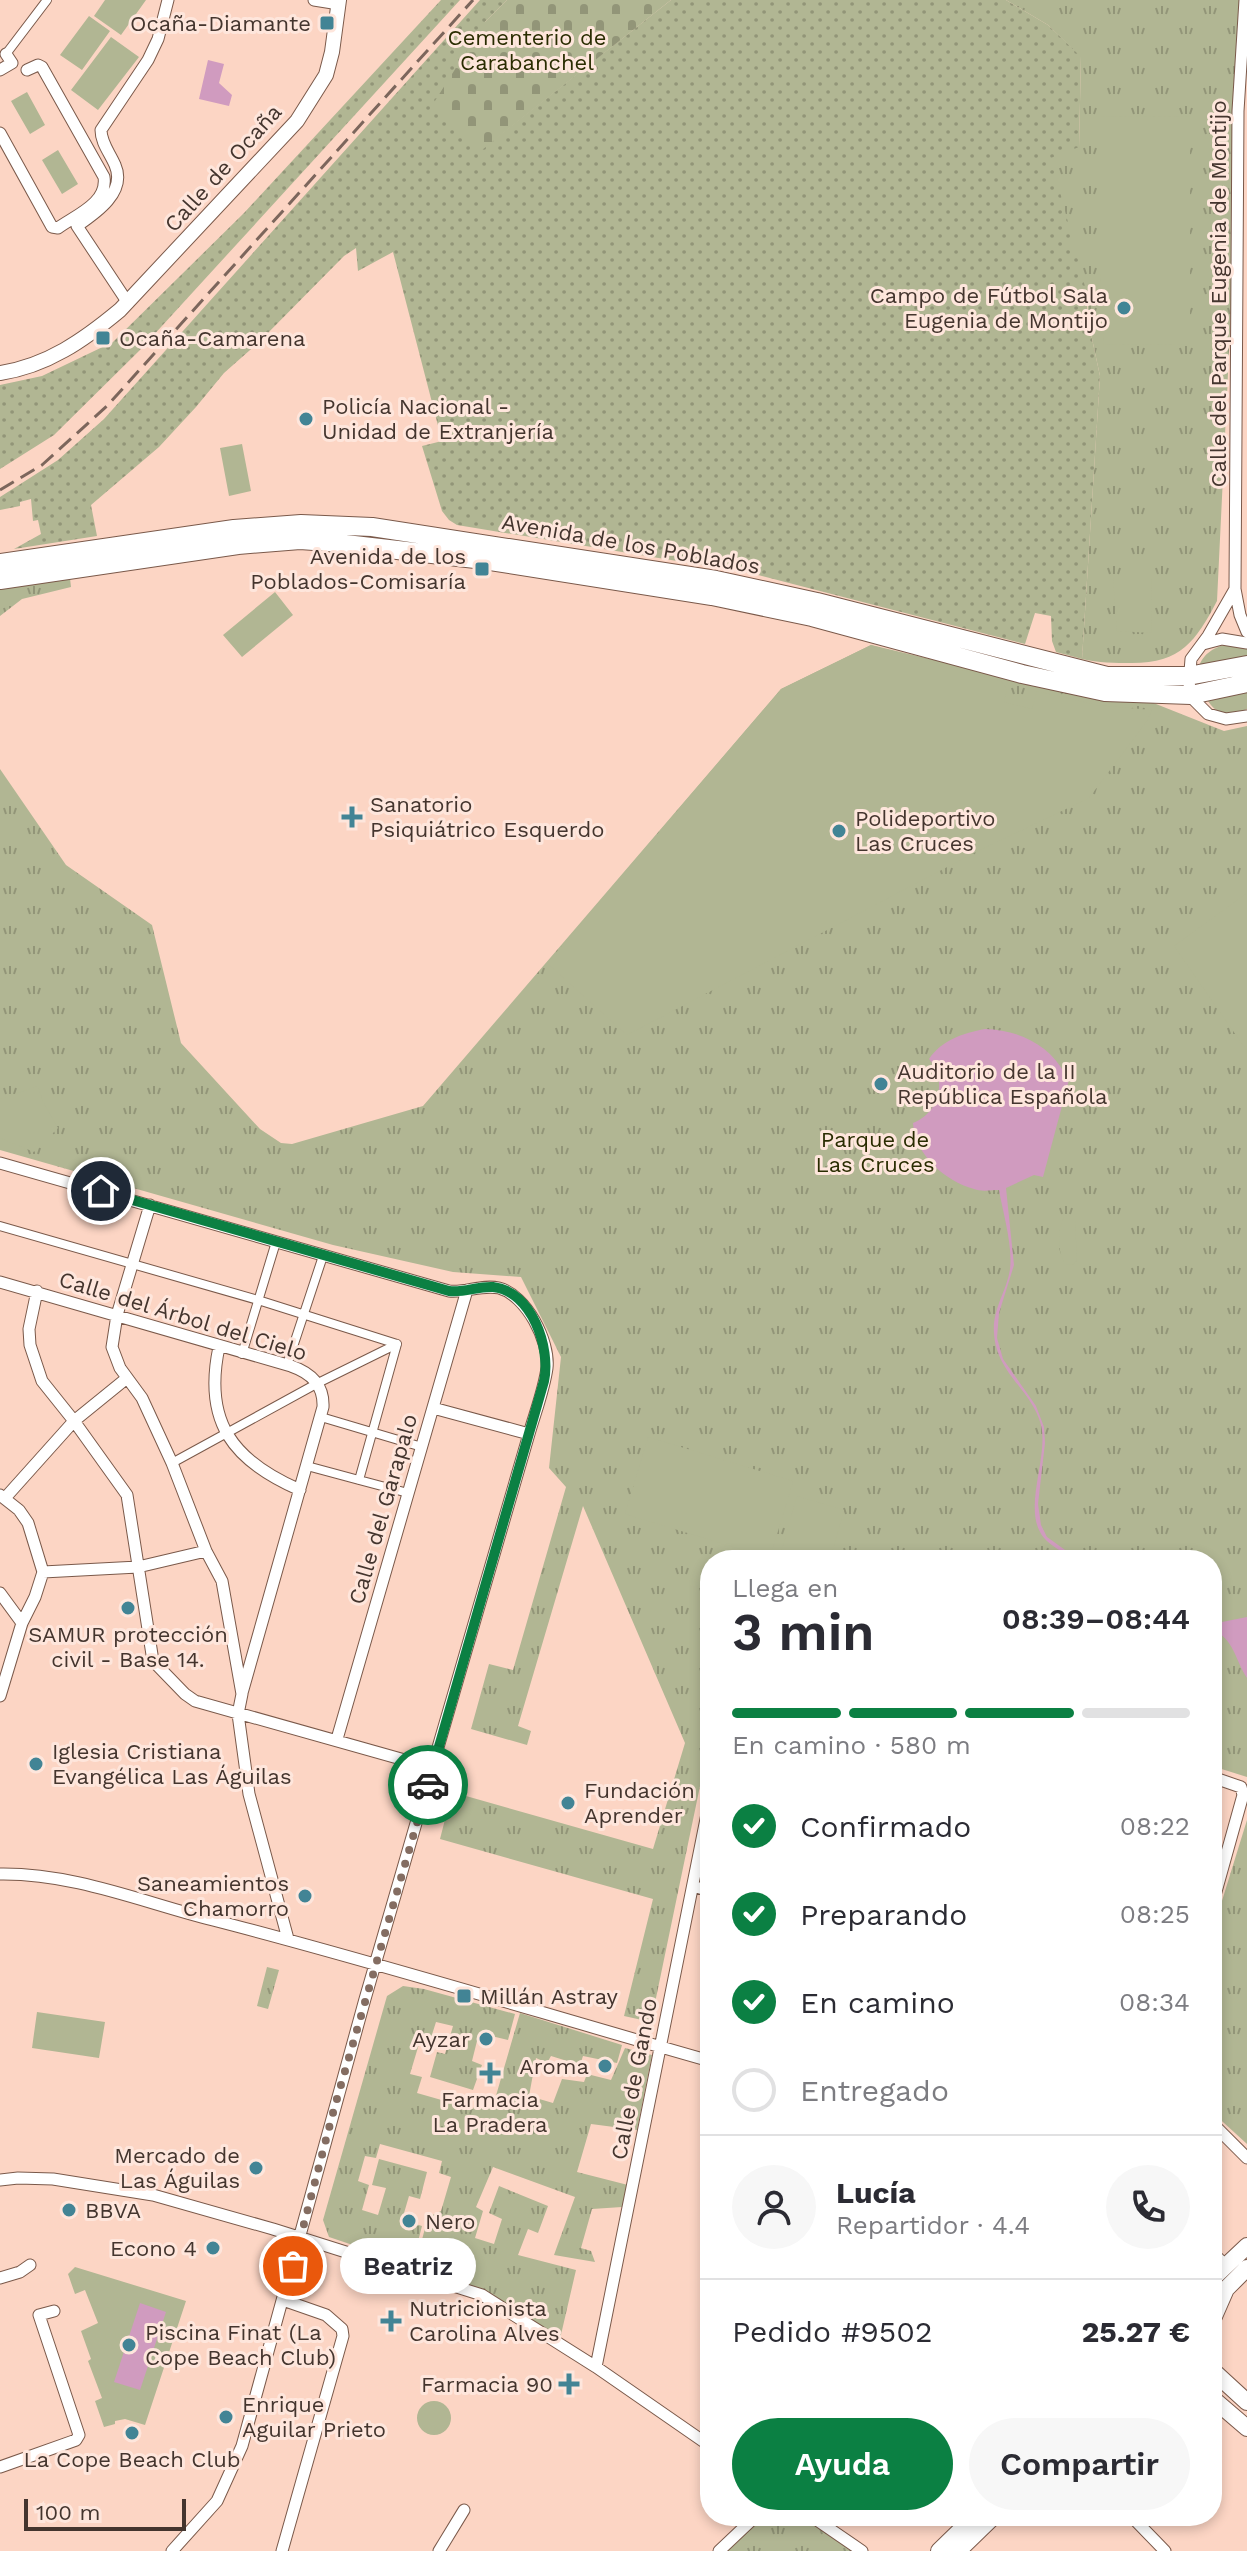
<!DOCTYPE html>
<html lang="es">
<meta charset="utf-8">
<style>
body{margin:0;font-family:"Work Sans",sans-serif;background:#f7f7f7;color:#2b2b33;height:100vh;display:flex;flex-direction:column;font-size:30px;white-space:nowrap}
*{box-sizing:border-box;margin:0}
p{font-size:26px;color:#7c7c81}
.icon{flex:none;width:44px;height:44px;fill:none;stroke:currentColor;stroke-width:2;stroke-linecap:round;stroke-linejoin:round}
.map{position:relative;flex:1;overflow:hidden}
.sheet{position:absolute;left:700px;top:1550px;width:522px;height:976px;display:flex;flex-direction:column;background:#fff;border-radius:32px;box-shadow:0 4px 12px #0003}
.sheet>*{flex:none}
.scale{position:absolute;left:24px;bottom:20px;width:162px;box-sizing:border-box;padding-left:8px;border:4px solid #44352e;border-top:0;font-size:22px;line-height:28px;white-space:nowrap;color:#44352e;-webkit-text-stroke:6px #fee6dc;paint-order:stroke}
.pin{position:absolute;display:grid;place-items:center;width:68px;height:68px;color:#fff;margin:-34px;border:4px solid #fff;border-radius:50%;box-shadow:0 2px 8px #0007}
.courier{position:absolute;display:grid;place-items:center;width:80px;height:80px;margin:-40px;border:6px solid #0b8043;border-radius:50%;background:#fff;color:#222;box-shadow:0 2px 10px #0007}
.bubble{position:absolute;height:56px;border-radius:28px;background:#fff;box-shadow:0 4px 12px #0003;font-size:26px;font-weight:600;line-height:56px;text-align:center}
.overview em{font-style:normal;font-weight:600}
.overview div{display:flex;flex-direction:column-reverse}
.overview{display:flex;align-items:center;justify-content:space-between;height:136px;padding:0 32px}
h1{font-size:52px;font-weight:600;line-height:60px}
.bar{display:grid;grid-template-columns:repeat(4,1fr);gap:12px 8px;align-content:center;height:96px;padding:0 32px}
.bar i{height:10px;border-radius:6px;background:#e1e1e2}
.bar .active{background:#0b8043}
.bar p{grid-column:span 4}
.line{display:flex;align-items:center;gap:20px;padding:0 32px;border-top:2px solid #e1e1e2}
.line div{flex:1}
.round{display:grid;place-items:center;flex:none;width:84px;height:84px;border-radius:42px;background:#f7f7f7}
ol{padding:0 32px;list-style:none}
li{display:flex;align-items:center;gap:24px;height:88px}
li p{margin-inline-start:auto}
li .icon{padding:8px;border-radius:50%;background:#0b8043;color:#fff;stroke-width:4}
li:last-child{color:#7c7c81}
li i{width:44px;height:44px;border:4px solid #e1e1e2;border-radius:50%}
.button{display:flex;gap:16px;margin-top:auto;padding:16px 32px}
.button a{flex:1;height:92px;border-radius:48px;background:#0b8043;color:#fff;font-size:32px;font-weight:600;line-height:92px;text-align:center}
.button a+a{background:#f7f7f7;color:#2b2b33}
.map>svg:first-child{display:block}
</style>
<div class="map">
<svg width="1247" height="2551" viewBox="0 0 1247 2551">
<defs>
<pattern id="grass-dots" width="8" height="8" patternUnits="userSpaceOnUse" patternTransform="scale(2)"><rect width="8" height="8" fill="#b1b693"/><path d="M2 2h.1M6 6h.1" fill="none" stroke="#929578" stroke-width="1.8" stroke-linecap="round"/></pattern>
<pattern id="cemetery-stones" width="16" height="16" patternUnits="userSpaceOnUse" patternTransform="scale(2)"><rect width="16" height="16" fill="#b1b693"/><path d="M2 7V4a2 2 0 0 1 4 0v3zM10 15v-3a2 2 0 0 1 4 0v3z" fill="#929578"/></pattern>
<pattern id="park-tufts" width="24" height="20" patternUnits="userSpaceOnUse" patternTransform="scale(2)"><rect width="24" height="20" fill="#b1b693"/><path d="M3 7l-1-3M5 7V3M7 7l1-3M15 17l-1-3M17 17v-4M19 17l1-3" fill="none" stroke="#929578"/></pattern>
</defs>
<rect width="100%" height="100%" fill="#fcd5c4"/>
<path fill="url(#grass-dots)" d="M441 0H460L140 350 54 435 0 469V385L42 376 113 342 244 213Z
M480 0H507L485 22 482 149 671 0H1006L1048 25 1081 56 1079 148 1088 320 1100 376 1082 659 1056 652 1052 641 1051 616 1035 613 1025 644 750 573 457 525 449 520 442 511 422 446 442 441 393 252 358 271 356 248 344 256 258 343 224 373 196 407 159 447 91 505 97 536 14 549 41 534 38 520 33 521 31 499 20 502V506L0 510V497L58 460 104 419Z"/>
<path fill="url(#cemetery-stones)" d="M507 0H671L482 150 433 104 485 22Z"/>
<path fill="url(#park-tufts)" d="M1006 0H1246L1217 601C1196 641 1181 663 1132 663 1115 663 1098 663 1082 659L1100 376 1088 320V298L1051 158 1079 147 1081 57 1048 25Z
M70 578 71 587 22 599 0 616V589Z
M871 645 1100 699 1151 702 1224 731 1247 726V1777L1212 1766V1560H710V1692C703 1702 706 1706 710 1717 711 1723 710 1732 710 1738L651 2022 624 2016 653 1899 440 1839 452 1792 653 1849 685 1743 583 1506 518 1726 531 1731 527 1745 471 1729 489 1664 513 1670 566 1487 549 1468 561 1357 521 1277 453 1272 333 1245 0 1150V769L66 865 152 925 181 1043 260 1129 281 1143 292 1144 423 1106 781 689Z
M1247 1820V2144L1212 2112V1933Z
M267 1967 279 1970 268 2009 257 2006Z
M403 1986 424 1989 515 2014 508 2040 479 2033 472 2061 482 2065 473 2090 430 2077 437 2052 445 2054 453 2026 436 2022 428 2047 419 2044 410 2074 422 2077 417 2093 473 2109 480 2094 495 2099 520 2013 622 2045 617 2063 583 2056 580 2065 551 2056 547 2063 536 2058 529 2096 553 2103 562 2079 584 2082 587 2074 611 2080 625 2048 652 2055 637 2130 591 2124 577 2172 628 2185 622 2207 592 2209 581 2248 591 2251 595 2262 554 2255 575 2197 493 2167 476 2207 483 2211 475 2238 494 2244 502 2219 489 2213 499 2186 548 2206 538 2233 528 2229 518 2255 576 2270 560 2339 453 2279 415 2266 428 2217 441 2211 451 2177 439 2173 442 2161 380 2144 376 2158 365 2156 358 2181 369 2185 362 2210 378 2215 386 2188 372 2185 379 2159 427 2172 420 2199 409 2196 402 2220 422 2226 412 2265 329 2237 323 2220 387 1996Z
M758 2516H809L857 2551H724Z"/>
<path fill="#b1b693" d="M105 0H146L121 35 94 16Z
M89 16 110 31 82 70 60 55Z
M111 37 139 57 98 110 71 90Z
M27 92 45 125 30 134 11 101Z
M1190 116V344L1104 345 1100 274V117Z
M58 150 78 184 62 194 42 160Z
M242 444 251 491 229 496 220 448Z
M1113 578H1151L1152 633 1117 631Z
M275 592 293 615 242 657 223 635Z
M1232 643 1247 649V656L1224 663 1199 666C1205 651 1217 646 1232 643Z
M871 645 1001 681 1007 689 1004 702 1032 709 1037 691 1096 705 1152 710 1147 721 1089 798 974 853 627 1035 547 963 781 689Z
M1247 692V709C1233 716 1217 716 1208 701Z
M1247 893V1051L1174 946Z
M38 1086 43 1102 58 1128 34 1152 0 1138V1099Z
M1065 1216H1071L1075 1220 1077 1261 1072 1265 1066 1264C1057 1255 1057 1227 1065 1216Z
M648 1437 793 1481 770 1558 625 1514Z
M797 1496 844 1510 830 1560H793L780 1556Z
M37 2012 105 2022 99 2058 32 2048Z
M75 2267 186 2301 145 2425 125 2419 115 2421V2424L104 2427 95 2401 102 2398 88 2361 91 2359 81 2331 98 2323 85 2290 75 2294 68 2274Z
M417 2418a17 17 0 1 1 34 0a17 17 0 1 1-34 0Z"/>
<path fill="#d09bbf" d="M208 60 224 64 219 83 232 95 229 106 199 99Z
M985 1029C1018 1030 1049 1044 1065 1074L1070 1076 1043 1177 1034 1175 1006 1188 1014 1265 999 1313 997 1338 1003 1359 1036 1406 1044 1427 1045 1443 1038 1504 1041 1525 1047 1537 1079 1560H1074C1065 1553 1052 1547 1044 1538 1021 1510 1049 1459 1041 1425 1032 1390 996 1373 994 1333 992 1309 1007 1291 1010 1269 1013 1246 1003 1213 999 1190 992 1190 981 1192 974 1189 945 1181 915 1155 913 1123 939 1113 948 1081 929 1059 942 1040 963 1033 985 1029Z
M1247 1617V1678C1235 1660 1234 1638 1212 1630V1624Z
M140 2303 166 2312 140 2390 114 2382Z"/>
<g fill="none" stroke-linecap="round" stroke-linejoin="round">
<defs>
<path id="pedestrian" d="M6 54 47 0
M0 1226 258 1300 397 1344
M242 1354 276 1242
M287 1365 323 1256
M321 1417 422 1447
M172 1463 318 1383 397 1344
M307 1466 359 1480 397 1344
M359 1480 408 1493"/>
<path id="minor" d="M314 0 339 4
M1245 0 1238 111 1235 589 1240 615 1247 632
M0 70 12 63 6 54
M0 133 52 227 58 228C76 215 108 203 104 177L42 67 38 65 27 70
M128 303 77 226C96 213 127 192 115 165 110 153 101 143 101 130L148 60 158 39 168 0
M1235 589 1208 636 1191 659 1189 684 1194 700 1208 714 1226 719 1247 716
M1203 644 1222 639 1247 643
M0 1163 449 1291C466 1293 482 1284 499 1288 526 1295 550 1341 547 1368 544 1390 535 1413 529 1434L365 1999 242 2446 217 2501 172 2551
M150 1205 117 1315 112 1347 120 1368 142 1398 172 1463 206 1551 222 1581 242 1694 238 1714 249 1794 288 1939
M0 1282 291 1366C311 1373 324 1385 323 1407L242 1693
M37 1291 29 1329 30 1345 42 1381 74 1421 127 1495 153 1661 185 1694 195 1701 433 1768
M219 1347C203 1422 233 1461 300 1490
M433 1408 529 1434
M0 1495 19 1510 28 1523 43 1572 35 1597 22 1623 0 1696
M5 1498 74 1421 127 1378
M43 1572 138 1567 206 1551
M0 1593 22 1623
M337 1739 467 1290
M1212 1777 1241 1787 1243 1795 1212 1906
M0 1874C74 1873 142 1902 213 1920 380 1963 544 2014 710 2061
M693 1886 710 1891
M1212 2123 1247 2158
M0 2180 18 2178 53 2179 153 2195 273 2229 482 2295 596 2367 710 2446
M1212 2252 1226 2266
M0 2278 20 2272 30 2265
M596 2367 710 1799
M0 2467 76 2440 79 2435 39 2315 54 2311
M811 2516 862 2551
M1131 2516 1165 2551
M282 2551 343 2336 342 2329 326 2315 283 2300
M439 2551 464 2510
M719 2551 756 2516"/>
<path id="tertiary" d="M0 373C47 366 84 340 120 310L297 121 326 75 332 52 339 0"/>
<path id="secondary" d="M1212 2279 1247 2246
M1212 2321 1226 2289 1247 2268
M1212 2370 1247 2402
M1212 2398 1247 2428
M939 2551 975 2516
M958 2551 994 2516"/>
<path id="primary" d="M0 563 234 529 301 524 372 527 716 580 817 602 1107 676H1188L1247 665
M0 580 238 545 300 540 328 542 484 560 712 596 812 617 1022 674 1105 692 1191 695 1247 683"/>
</defs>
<use href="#pedestrian" stroke="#7a594a" stroke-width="10"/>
<use href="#minor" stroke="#7a594a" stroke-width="13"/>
<use href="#tertiary" stroke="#7a594a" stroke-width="16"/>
<use href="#secondary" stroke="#7a594a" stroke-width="18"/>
<use href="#primary" stroke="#7a594a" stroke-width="20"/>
<use href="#pedestrian" stroke="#fff" stroke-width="8"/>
<use href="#minor" stroke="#fff" stroke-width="11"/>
<use href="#tertiary" stroke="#fff" stroke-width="14"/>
<use href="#secondary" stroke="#fff" stroke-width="16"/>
<use href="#primary" stroke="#fff" stroke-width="18"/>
<path stroke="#7c665c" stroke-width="3" stroke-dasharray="16 8" stroke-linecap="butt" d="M0 490 42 465 107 406 473 0"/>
</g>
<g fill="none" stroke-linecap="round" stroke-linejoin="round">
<path stroke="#846d62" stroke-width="8" stroke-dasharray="0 14.4" d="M293 2266 334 2109 428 1785"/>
<path stroke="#0b8043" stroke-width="10" d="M101 1191 449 1291C464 1293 478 1286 493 1287 532 1291 551 1348 544 1381L428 1785"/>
</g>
<g fill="#428495" stroke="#fee6dc" stroke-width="3">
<rect x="319" y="15" width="16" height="16" rx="4"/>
<circle cx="1124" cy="308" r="8"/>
<rect x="95" y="330" width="16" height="16" rx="4"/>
<circle cx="306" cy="419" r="8"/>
<rect x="474" y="561" width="16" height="16" rx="4"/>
<path d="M348 805h8v8h8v8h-8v8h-8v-8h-8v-8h8z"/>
<circle cx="839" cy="831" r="8"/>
<circle cx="881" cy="1084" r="8"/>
<circle cx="128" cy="1608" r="8"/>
<circle cx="36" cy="1764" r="8"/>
<circle cx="568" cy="1803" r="8"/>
<circle cx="305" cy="1896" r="8"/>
<rect x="456" y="1988" width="16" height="16" rx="4"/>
<circle cx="486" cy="2039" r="8"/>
<circle cx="605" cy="2066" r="8"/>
<path d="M486 2061h8v8h8v8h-8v8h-8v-8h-8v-8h8z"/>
<circle cx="256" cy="2168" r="8"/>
<circle cx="69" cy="2210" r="8"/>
<circle cx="409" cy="2221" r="8"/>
<circle cx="213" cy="2248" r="8"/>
<path d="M387 2309h8v8h8v8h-8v8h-8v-8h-8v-8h8z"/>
<circle cx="129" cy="2345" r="8"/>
<path d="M565 2372h8v8h8v8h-8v8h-8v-8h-8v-8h8z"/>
<circle cx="226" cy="2417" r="8"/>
<circle cx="132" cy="2433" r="8"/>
</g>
<g text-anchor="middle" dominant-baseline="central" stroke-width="6" stroke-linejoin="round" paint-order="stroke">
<g font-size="22" fill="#44352e" stroke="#fee6dc" text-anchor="start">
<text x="311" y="23" text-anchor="end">Ocaña-Diamante</text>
<text x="1108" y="295" text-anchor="end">Campo de Fútbol Sala<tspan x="1108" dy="25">Eugenia de Montijo</tspan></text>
<text x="119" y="338">Ocaña-Camarena</text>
<text x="322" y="406">Policía Nacional -<tspan x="322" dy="25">Unidad de Extranjería</tspan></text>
<text x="466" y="556" text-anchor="end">Avenida de los<tspan x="466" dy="25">Poblados-Comisaría</tspan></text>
<text x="370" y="804">Sanatorio<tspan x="370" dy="25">Psiquiátrico Esquerdo</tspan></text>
<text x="855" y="818">Polideportivo<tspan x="855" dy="25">Las Cruces</tspan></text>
<text x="897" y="1071">Auditorio de la II<tspan x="897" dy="25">República Española</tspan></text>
<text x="128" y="1634" text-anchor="middle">SAMUR protección<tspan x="128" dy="25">civil - Base 14.</tspan></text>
<text x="52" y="1751">Iglesia Cristiana<tspan x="52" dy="25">Evangélica Las Águilas</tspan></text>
<text x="584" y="1790">Fundación<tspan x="584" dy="25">Aprender</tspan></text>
<text x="289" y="1883" text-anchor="end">Saneamientos<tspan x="289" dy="25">Chamorro</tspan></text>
<text x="480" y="1996">Millán Astray</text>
<text x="470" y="2039" text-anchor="end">Ayzar</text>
<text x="589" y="2066" text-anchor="end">Aroma</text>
<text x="490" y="2099" text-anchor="middle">Farmacia<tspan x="490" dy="25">La Pradera</tspan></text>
<text x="240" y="2155" text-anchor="end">Mercado de<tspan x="240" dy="25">Las Águilas</tspan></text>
<text x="85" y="2210">BBVA</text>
<text x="425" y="2221">Nero</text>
<text x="197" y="2248" text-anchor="end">Econo 4</text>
<text x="409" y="2308">Nutricionista<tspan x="409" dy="25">Carolina Alves</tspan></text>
<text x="145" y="2332">Piscina Finat (La<tspan x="145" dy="25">Cope Beach Club)</tspan></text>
<text x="553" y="2384" text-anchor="end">Farmacia 90</text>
<text x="242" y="2404">Enrique<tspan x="242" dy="25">Aguilar Prieto</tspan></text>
<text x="132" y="2459" text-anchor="middle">La Cope Beach Club</text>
</g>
<g font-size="22" fill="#292c00" stroke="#fee6dc">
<text x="527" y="37">Cementerio de<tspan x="527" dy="25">Carabanchel</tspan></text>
<text x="875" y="1139">Parque de<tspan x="875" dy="25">Las Cruces</tspan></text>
</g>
<g font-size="22" fill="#44352e" stroke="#fee6dc">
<text transform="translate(223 168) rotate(-48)">Calle de Ocaña</text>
<text transform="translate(1218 294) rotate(-90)">Calle del Parque Eugenia de Montijo</text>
<text transform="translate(631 544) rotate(10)">Avenida de los Poblados</text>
<text transform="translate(183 1316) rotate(17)">Calle del Árbol del Cielo</text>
<text transform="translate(383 1509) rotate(-74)">Calle del Garapalo</text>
<text transform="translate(634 2079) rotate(-79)">Calle de Gando</text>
</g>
</g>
</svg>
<div class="scale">100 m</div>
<div class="pin" style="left:293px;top:2266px;background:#ea580c"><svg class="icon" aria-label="bag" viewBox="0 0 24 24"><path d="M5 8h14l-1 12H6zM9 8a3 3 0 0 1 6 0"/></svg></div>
<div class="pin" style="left:101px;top:1191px;background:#1f2937"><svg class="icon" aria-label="home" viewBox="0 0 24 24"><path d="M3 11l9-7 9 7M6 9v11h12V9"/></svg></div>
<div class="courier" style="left:428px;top:1785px"><svg class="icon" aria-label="car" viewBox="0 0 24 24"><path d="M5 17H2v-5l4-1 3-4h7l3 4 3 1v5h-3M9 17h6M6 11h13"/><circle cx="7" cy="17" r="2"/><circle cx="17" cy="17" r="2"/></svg></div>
<div class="bubble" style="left:340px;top:2238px;width:136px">Beatriz</div>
<section class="sheet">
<div class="overview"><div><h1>3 min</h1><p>Llega en</p></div><em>08:39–08:44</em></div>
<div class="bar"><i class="active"></i><i class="active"></i><i class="active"></i><i></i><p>En camino · 580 m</p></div>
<ol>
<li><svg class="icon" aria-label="check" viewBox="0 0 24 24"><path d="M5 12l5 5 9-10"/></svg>Confirmado<p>08:22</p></li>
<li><svg class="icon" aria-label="check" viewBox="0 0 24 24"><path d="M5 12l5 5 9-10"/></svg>Preparando<p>08:25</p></li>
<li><svg class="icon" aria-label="check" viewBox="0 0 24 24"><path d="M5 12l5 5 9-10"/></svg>En camino<p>08:34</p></li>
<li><i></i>Entregado</li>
</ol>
<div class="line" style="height:144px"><a class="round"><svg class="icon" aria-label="person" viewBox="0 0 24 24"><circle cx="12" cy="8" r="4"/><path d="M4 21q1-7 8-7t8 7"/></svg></a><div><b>Lucía</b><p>Repartidor · 4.4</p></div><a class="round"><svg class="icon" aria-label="phone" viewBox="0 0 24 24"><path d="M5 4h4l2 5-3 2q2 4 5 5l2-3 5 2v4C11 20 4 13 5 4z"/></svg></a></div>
<div class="line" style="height:104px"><div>Pedido #9502</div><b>25.27 €</b></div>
<div class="button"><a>Ayuda</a><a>Compartir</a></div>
</section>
</div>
